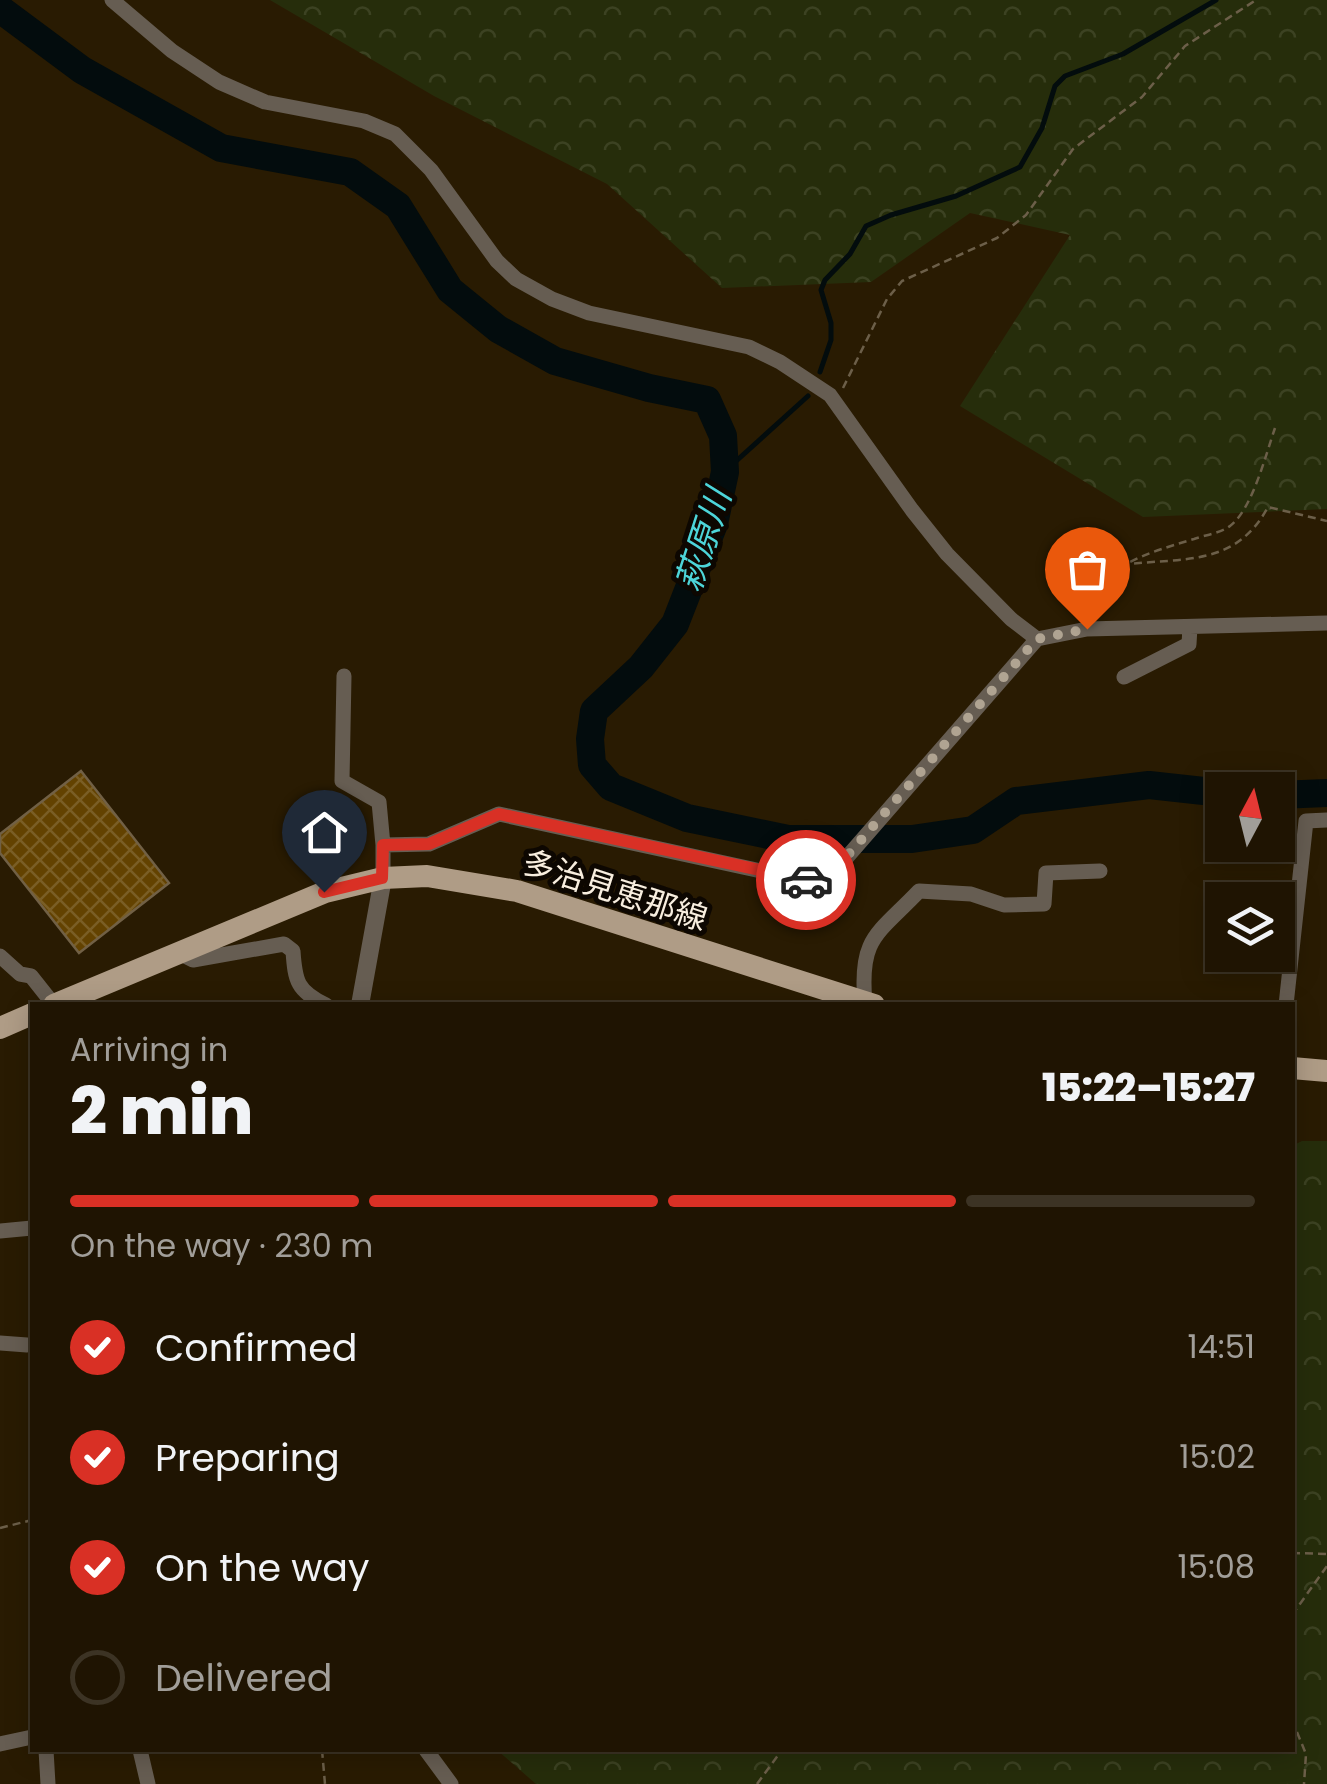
<!DOCTYPE html>
<meta charset="utf-8">
<style>
body{margin:0;font-family:Poppins,"Noto Sans JP",sans-serif;background:#271d0c;color:#f1f3f6;height:100vh;display:flex;flex-direction:column;font-size:38px;white-space:nowrap}
*{box-sizing:border-box;margin:0}
p{font-size:32px;color:#a19e99}
.icon{flex:none;width:55px;height:55px;fill:none;stroke:currentColor;stroke-width:2;stroke-linecap:round;stroke-linejoin:round}
.map{position:relative;flex:1;overflow:hidden}
.sheet{position:absolute;left:30px;top:1002px;width:1265px;height:750px;display:flex;flex-direction:column;background:#1f1402;border-radius:0px;box-shadow:0 5px 25px #0003,0 0 0 2px #3c3324}
.sheet>*{flex:none}
.needle{width:65px;rotate:7deg}
.fabs{position:absolute;left:1205px;top:772px;display:grid;gap:20px}
.fabs a{display:grid;place-items:center;width:90px;height:90px;border-radius:0px;background:#1f1402;box-shadow:0 5px 25px #0003,0 0 0 2px #3c3324;font-size:50px}
.pin{position:absolute;display:grid;place-items:center;width:85px;height:85px;color:#fff;margin:-102px -42px;border-radius:50% 50% 50% 0;rotate:-45deg;box-shadow:0 0 10px #0007}
.pin .icon{rotate:45deg}
.courier{position:absolute;display:grid;place-items:center;width:100px;height:100px;margin:-50px;border:8px solid #d93025;border-radius:50%;background:#fff;color:#222;box-shadow:0 2px 12px #0007}
.headline em{font-style:normal;font-weight:800}
.headline div{display:flex;flex-direction:column-reverse}
.headline{display:flex;align-items:center;justify-content:space-between;height:170px;padding:0 40px}
h1{font-size:65px;font-weight:800;line-height:75px}
.bar{display:grid;grid-template-columns:repeat(4,1fr);gap:15px 10px;align-content:center;height:120px;padding:0 40px}
.bar i{height:12px;border-radius:8px;background:#3c3324}
.bar .current{background:#d93025}
.bar p{grid-column:span 4}
ol{padding:0 40px;list-style:none}
li{display:flex;align-items:center;gap:30px;height:110px}
li p{margin-inline-start:auto}
li .icon{padding:10px;border-radius:50%;background:#d93025;color:#fff;stroke-width:4}
li:last-child{color:#a19e99}
li i{width:55px;height:55px;border:5px solid #3c3324;border-radius:50%}
.map>svg:first-child{display:block}
</style>
<div class="map">
<svg width="1327" height="1784" viewBox="0 0 1327 1784">
<defs>
<pattern id="forest-crowns" width="20" height="18" patternUnits="userSpaceOnUse" patternTransform="scale(2.5)"><rect width="20" height="18" fill="#262d0b"/><path d="M2 6a3 3 0 1 1 6 0M12 15a3 3 0 1 1 6 0" fill="none" stroke="#3c4222"/></pattern>
<pattern id="building-cross-hatch" width="8" height="8" patternUnits="userSpaceOnUse" patternTransform="scale(2.5)"><rect width="8" height="8" fill="#634200"/><path d="M0 0l8 8M0 8l8-8" fill="none" stroke="#7a5e25"/></pattern>
</defs>
<rect width="100%" height="100%" fill="#291b02"/>
<path fill="url(#forest-crowns)" d="M270 0H1327V509L1143 517 960 406 1070 235 970 213 871 282 722 288 607 184 434 96Z
M1302 1141H1327V1784H536L497 1750H1292V1146Z"/>
<g fill="none" stroke-linecap="round" stroke-linejoin="round">
<path stroke="#030c0d" stroke-width="5" d="M820 372 831 340V323L821 290 825 280 850 254 866 226 891 215 956 196 1020 167 1042 128 1055 86 1065 76 1123 54 1216 0
M725 463H734L808 396"/>
<path stroke="#030c0d" stroke-width="28" d="M0 9 82 70 221 148 350 172 398 206 450 290 498 329 555 361 649 388 707 400 723 436 725 472 714 524 675 624 641 667 594 711 590 739 592 765 611 787 687 818 788 839H912L973 830 1016 801 1149 785 1222 793
M1278 795 1327 793"/>
</g>
<path fill="url(#building-cross-hatch)" stroke="#716045" stroke-width="2.5" d="M81 771 169 883 79 953 0 853V834Z"/>
<g fill="none" stroke-linecap="round" stroke-linejoin="round">
<path stroke="#6c5f49" stroke-width="2.5" stroke-dasharray="8 5" stroke-linecap="butt" d="M843 388 887 299 902 281 997 238 1026 215 1073 149 1142 97 1185 46 1256 0
M1121 565C1182 557 1235 568 1268 507L1327 521
M1075 615C1101 566 1144 554 1194 539 1205 535 1221 533 1230 526 1252 510 1266 454 1275 428
M0 1528 32 1520
M1292 1553 1327 1554
M1292 1615 1327 1566
M1292 1639V1662
M1292 1720 1306 1754 1304 1784
M322 1750 325 1784
M757 1784 782 1750"/>
<path stroke="#665d52" stroke-width="15" d="M112 0 172 51 219 82 265 102 364 121 395 134 431 170 497 261 516 279 552 299 589 313 749 347 780 362 830 395 912 510 947 554 1011 619 1037 639
M344 676 342 781 379 802 383 845
M1124 677 1189 644 1190 627
M383 878V845L429 844 499 814 812 882 841 864 1037 639 1087 629 1327 623
M179 953 193 960 284 944 293 951C295 981 297 991 326 1005
M0 956 20 974 31 976 54 1005
M865 1003C859 937 877 935 919 891L971 894 1004 905 1044 904 1046 873 1100 871
M1286 1005 1306 821 1327 820
M0 1231 32 1228
M0 1343 27 1345
M0 1744 32 1737
M46 1750 48 1784
M140 1750 148 1784
M426 1750 451 1784"/>
<path stroke="#665d52" stroke-width="18" d="M360 1005 383 878"/>
<path stroke="#af9c86" stroke-width="22" d="M54 1005 325 892 383 878 427 876 517 891 874 1005
M0 1028 32 1014
M1292 1068 1327 1071"/>
</g>
<g fill="none" stroke-linecap="round" stroke-linejoin="round">
<path stroke="#b0a492" stroke-width="10" stroke-dasharray="0 18" d="M806 880 812 882 840 864 1037 639 1087 629"/>
<path stroke="#d93025" stroke-width="12" d="M324 892 382 878 383 845 429 844 499 814 806 880"/>
</g>
<g text-anchor="middle" dominant-baseline="central" stroke-width="10" stroke-linejoin="round" paint-order="stroke">
<g font-size="32" fill="#f8eedf" stroke="#0d0701">
<text transform="translate(615 890) rotate(18)">多治見恵那線</text>
</g>
<g font-size="35" font-style="italic" fill="#4dd5d9" stroke="#0d0701">
<text transform="translate(703 540) rotate(-72)">萩原川</text>
</g>
</g>
</svg>
<div class="fabs">
<a><svg class="needle" viewBox="-14 -14 28 28"><path d="M0-13l5 13h-10z" fill="#e53935"/><path d="M0 13l5-13h-10z" fill="#a19e99"/></svg></a>
<a><svg class="icon" aria-label="layers" viewBox="0 0 24 24"><path d="M12 4l9 5-9 5-9-5zM3 14l9 5 9-5"/></svg></a>
</div>
<div class="pin" style="left:1087px;top:629px;background:#ea580c"><svg class="icon" aria-label="bag" viewBox="0 0 24 24"><path d="M5 8h14l-1 12H6zM9 8a3 3 0 0 1 6 0"/></svg></div>
<div class="pin" style="left:324px;top:892px;background:#1f2937"><svg class="icon" aria-label="home" viewBox="0 0 24 24"><path d="M3 11l9-7 9 7M6 9v11h12V9"/></svg></div>
<div class="courier" style="left:806px;top:880px"><svg class="icon" aria-label="car" viewBox="0 0 24 24"><path d="M5 17H2v-5l4-1 3-4h7l3 4 3 1v5h-3M9 17h6M6 11h13"/><circle cx="7" cy="17" r="2"/><circle cx="17" cy="17" r="2"/></svg></div>
<section class="sheet">
<div class="headline"><div><h1>2 min</h1><p>Arriving in</p></div><em>15:22–15:27</em></div>
<div class="bar"><i class="current"></i><i class="current"></i><i class="current"></i><i></i><p>On the way · 230 m</p></div>
<ol>
<li><svg class="icon" aria-label="check" viewBox="0 0 24 24"><path d="M5 12l5 5 9-10"/></svg>Confirmed<p>14:51</p></li>
<li><svg class="icon" aria-label="check" viewBox="0 0 24 24"><path d="M5 12l5 5 9-10"/></svg>Preparing<p>15:02</p></li>
<li><svg class="icon" aria-label="check" viewBox="0 0 24 24"><path d="M5 12l5 5 9-10"/></svg>On the way<p>15:08</p></li>
<li><i></i>Delivered</li>
</ol>
</section>
</div>
